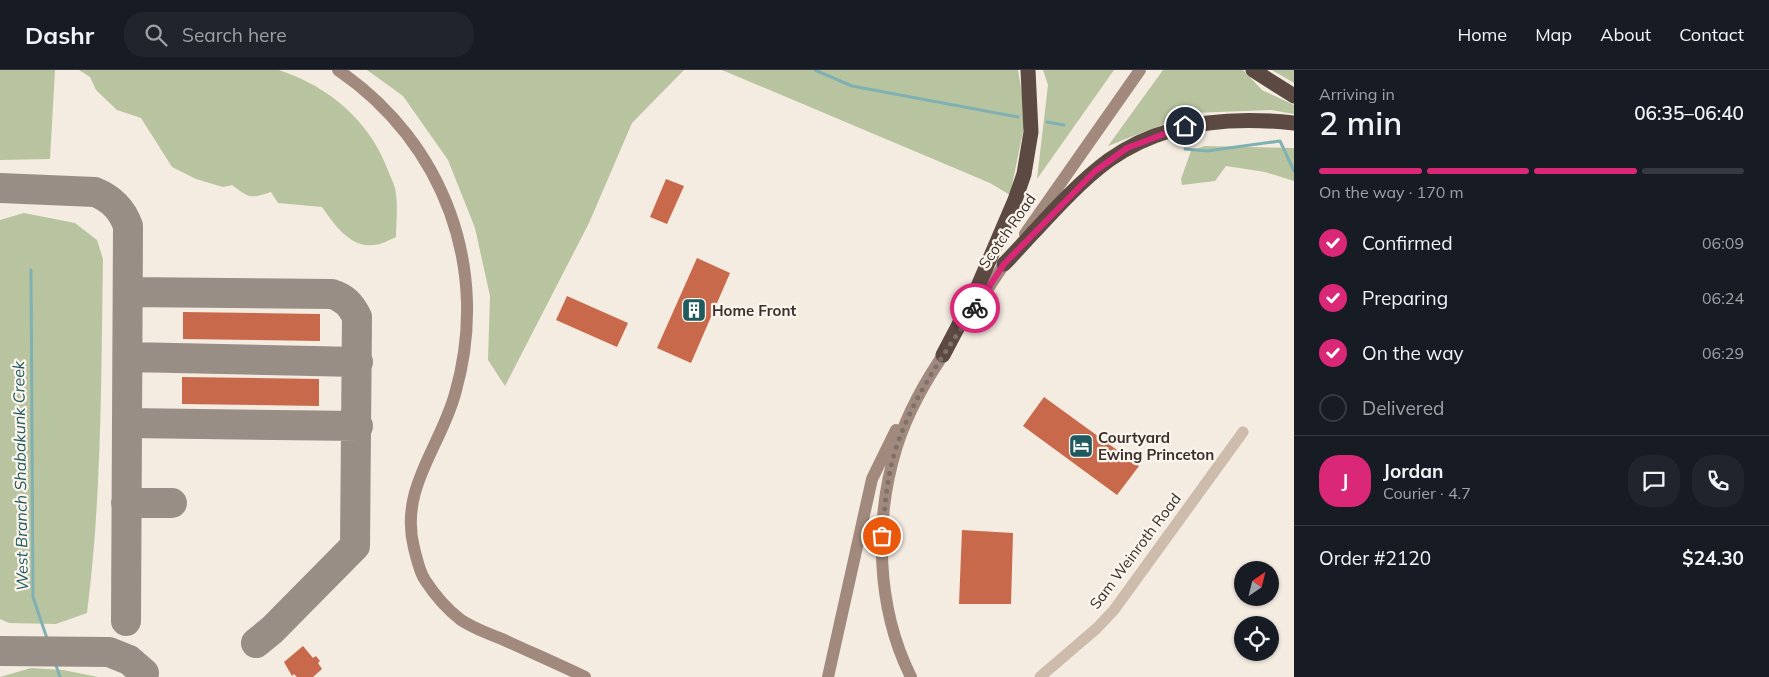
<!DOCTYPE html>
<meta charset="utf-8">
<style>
body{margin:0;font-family:Mulish,sans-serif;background:#20242c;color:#f1f3f6;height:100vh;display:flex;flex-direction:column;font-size:19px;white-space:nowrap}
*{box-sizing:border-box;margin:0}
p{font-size:16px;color:#9ea1a6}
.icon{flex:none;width:28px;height:28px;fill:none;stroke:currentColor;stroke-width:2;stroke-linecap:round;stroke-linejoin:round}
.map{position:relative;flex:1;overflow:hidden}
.panel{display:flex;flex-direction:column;background:#171b24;width:475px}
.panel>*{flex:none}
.needle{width:32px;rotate:35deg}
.buttons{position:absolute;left:1234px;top:491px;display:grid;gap:10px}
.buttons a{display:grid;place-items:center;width:45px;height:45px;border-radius:50%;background:#171b24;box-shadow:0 1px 4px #0004;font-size:25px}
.pin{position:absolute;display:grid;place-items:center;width:42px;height:42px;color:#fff;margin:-21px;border:2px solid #fff;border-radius:50%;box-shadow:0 1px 5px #0007}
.courier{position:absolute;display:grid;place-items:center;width:50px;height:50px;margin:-25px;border:4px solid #db2777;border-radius:50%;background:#fff;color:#222;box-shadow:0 1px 6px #0007}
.summary em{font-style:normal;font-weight:600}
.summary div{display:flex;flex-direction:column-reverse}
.summary{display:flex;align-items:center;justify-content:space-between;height:85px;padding:0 25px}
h1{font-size:32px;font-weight:600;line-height:38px}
.bar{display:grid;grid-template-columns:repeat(4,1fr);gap:8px 5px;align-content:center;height:60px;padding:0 25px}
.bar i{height:6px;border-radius:4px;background:#363941}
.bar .active{background:#db2777}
.bar p{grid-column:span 4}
.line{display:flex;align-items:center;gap:12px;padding:0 25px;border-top:1px solid #363941}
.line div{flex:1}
.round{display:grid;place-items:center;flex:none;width:52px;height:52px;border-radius:20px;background:#20242c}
ol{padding:0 25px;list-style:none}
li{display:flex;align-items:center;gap:15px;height:55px}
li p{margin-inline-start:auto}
li .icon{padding:5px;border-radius:50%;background:#db2777;color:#fff;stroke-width:4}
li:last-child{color:#9ea1a6}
li i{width:28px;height:28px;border:2px solid #363941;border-radius:50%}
header{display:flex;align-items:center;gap:30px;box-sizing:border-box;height:70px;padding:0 25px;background:#171b24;border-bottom:1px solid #363941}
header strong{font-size:24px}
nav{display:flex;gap:28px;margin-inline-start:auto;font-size:18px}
.search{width:350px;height:45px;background:#20242c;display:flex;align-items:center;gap:12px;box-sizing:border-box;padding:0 18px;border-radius:20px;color:#9ea1a6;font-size:19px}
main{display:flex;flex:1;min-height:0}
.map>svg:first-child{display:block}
</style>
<header>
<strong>Dashr</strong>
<div class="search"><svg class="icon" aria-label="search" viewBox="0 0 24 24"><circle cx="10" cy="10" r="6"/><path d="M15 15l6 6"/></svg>Search here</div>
<nav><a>Home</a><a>Map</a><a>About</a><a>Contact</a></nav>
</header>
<main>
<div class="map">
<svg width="1294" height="607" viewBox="0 0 1294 607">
<rect width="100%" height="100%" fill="#f4ebe1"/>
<path fill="#b8c4a0" d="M0 0H55L50 89 0 90Z
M79 0H279C330 17 371 52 389 103 392 110 396 118 396 125 398 139 396 153 396 167 389 170 381 175 373 175 350 178 334 154 322 137L278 133 271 122C250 129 249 128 232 115L223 117 196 109 172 97 141 48 117 40 96 20 90 7Z
M367 0H684L632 53 589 153 505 316 488 290 490 226 475 158 448 90 403 26Z
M722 0H1018L1026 47 1010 125 990 113Z
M1043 0H1114L1037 109 1048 15Z
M1163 0H1243L1262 20 1294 35V44L1271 40 1192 43 1108 76Z
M1272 0H1294V13Z
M1204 76 1294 78V111L1265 102 1226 96 1215 111 1182 115 1181 109 1191 81Z
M24 143 75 153 97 170 103 189C101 308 102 425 87 543L56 554 9 553 0 549V150Z
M31 598 63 600 98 607H0Z"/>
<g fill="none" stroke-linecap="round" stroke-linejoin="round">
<path stroke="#7fb0b2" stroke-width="3" d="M815 0 852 16 1018 47
M1047 52 1064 55
M1185 79 1207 81 1280 71 1294 101
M31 200 33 527 60 607"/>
<path stroke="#988e86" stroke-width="30" d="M0 118 95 122C112 129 122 139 128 156L126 551
M129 222 332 224C345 228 351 235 357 247L355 476 272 560 256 573
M129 287 358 292
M127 353 358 356
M126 433H172
M0 581 109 582 129 590 144 603"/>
</g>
<path fill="#c8694b" d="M666 109 684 116 667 154 650 147Z
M697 188 730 203 691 293 657 278Z
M567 226 628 253 617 277 556 250Z
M183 242 320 244V271L183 269Z
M182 307 319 309V336L182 334Z
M1044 327 1139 396 1117 425 1023 356Z
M962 460 1013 463 1011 534H959Z
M303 576 313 588 316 586 320 591 318 593 322 599 313 607H297L294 604 292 606 284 592Z"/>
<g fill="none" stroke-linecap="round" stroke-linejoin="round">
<path stroke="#cdbbac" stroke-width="11" d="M1040 607 1097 558 1114 540 1243 362"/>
<path stroke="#a18a7d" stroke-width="12" d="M338 0C445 73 491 200 455 324 440 378 399 419 414 478 417 489 419 501 425 510 434 524 448 540 461 550 473 558 489 564 502 569 530 582 558 594 585 607
M1025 164 1140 0
M973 241 1009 187
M828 607 872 409 896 360
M911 607C876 537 874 449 897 376 908 341 927 308 948 278"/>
<path stroke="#5c4a42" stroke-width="15" d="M1253 0 1294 26
M1004 194C1036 161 1072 117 1109 90 1163 51 1230 46 1294 53
M943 285 973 228 1015 130 1024 104 1031 62 1028 0"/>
</g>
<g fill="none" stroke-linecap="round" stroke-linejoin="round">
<path stroke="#7c716b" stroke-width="5" stroke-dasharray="0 9" d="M882 466C885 435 887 404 897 375 914 325 946 281 975 238"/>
<path stroke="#db2777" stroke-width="6" d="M975 238 1004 194 1094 102 1127 78 1185 56"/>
</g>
<defs>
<symbol id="building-square" viewBox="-11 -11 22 22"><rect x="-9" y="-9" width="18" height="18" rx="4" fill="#1f5a5e" stroke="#fbf5ee"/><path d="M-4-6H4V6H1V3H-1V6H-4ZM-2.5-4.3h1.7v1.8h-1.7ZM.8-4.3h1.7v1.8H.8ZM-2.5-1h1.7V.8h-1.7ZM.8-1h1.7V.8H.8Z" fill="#fff"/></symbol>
<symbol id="hotel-square" viewBox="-11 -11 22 22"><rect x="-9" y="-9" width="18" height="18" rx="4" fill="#1f5a5e" stroke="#fbf5ee"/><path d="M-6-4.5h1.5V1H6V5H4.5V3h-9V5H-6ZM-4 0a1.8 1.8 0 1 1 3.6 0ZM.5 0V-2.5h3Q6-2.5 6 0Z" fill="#fff"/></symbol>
</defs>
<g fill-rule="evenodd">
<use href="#building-square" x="680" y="226" width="28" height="28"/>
<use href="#hotel-square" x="1067" y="362" width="28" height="28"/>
</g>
<g text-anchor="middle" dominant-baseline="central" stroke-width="4.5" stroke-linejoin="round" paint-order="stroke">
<g font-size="15" fill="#3b302b" stroke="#fbf5ee">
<text transform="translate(1007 161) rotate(-55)">Scotch Road</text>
<text transform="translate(1135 481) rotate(-53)">Sam Weinroth Road</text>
</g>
<g font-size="15" font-weight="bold" fill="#3b302b" stroke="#fbf5ee" text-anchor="start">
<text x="712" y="240">Home Front</text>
<text x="1098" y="367">Courtyard<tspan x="1098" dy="17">Ewing Princeton</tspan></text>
</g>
<g font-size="16" font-style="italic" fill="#1f5a5e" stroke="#fbf5ee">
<text transform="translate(20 406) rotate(-91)">West Branch Shabakunk Creek</text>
</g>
</g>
</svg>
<div class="buttons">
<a><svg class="needle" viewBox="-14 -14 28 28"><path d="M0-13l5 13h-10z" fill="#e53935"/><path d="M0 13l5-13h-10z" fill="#9ea1a6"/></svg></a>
<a><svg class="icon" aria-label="locate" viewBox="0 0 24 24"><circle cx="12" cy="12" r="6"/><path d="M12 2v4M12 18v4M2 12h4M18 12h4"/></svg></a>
</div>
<div class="pin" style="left:882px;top:466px;background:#ea580c"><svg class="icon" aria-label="bag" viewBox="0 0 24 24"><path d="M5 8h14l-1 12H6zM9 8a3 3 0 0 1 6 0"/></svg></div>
<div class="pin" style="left:1185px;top:56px;background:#1f2937"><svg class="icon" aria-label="home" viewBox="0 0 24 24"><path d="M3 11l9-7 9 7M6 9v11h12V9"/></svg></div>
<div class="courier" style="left:975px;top:238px"><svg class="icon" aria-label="bike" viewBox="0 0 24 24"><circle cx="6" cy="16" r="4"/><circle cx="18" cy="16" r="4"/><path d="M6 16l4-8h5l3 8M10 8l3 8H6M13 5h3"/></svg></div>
</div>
<section class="panel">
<div class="summary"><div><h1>2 min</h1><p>Arriving in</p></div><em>06:35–06:40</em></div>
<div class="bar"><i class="active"></i><i class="active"></i><i class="active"></i><i></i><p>On the way · 170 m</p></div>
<ol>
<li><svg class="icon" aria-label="check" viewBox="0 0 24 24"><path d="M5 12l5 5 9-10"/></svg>Confirmed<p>06:09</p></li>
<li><svg class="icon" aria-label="check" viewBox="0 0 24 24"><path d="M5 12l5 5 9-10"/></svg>Preparing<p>06:24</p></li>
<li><svg class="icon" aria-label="check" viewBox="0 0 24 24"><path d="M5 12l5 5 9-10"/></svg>On the way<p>06:29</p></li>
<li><i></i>Delivered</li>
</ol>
<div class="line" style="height:90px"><b class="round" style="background:#db2777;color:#fff">J</b><div><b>Jordan</b><p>Courier · 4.7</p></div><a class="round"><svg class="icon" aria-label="chat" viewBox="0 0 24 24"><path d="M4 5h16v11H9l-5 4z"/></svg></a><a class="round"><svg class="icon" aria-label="phone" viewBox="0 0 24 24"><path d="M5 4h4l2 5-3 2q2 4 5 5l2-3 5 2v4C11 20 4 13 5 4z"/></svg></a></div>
<div class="line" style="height:65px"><div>Order #2120</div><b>$24.30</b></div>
</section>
</main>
